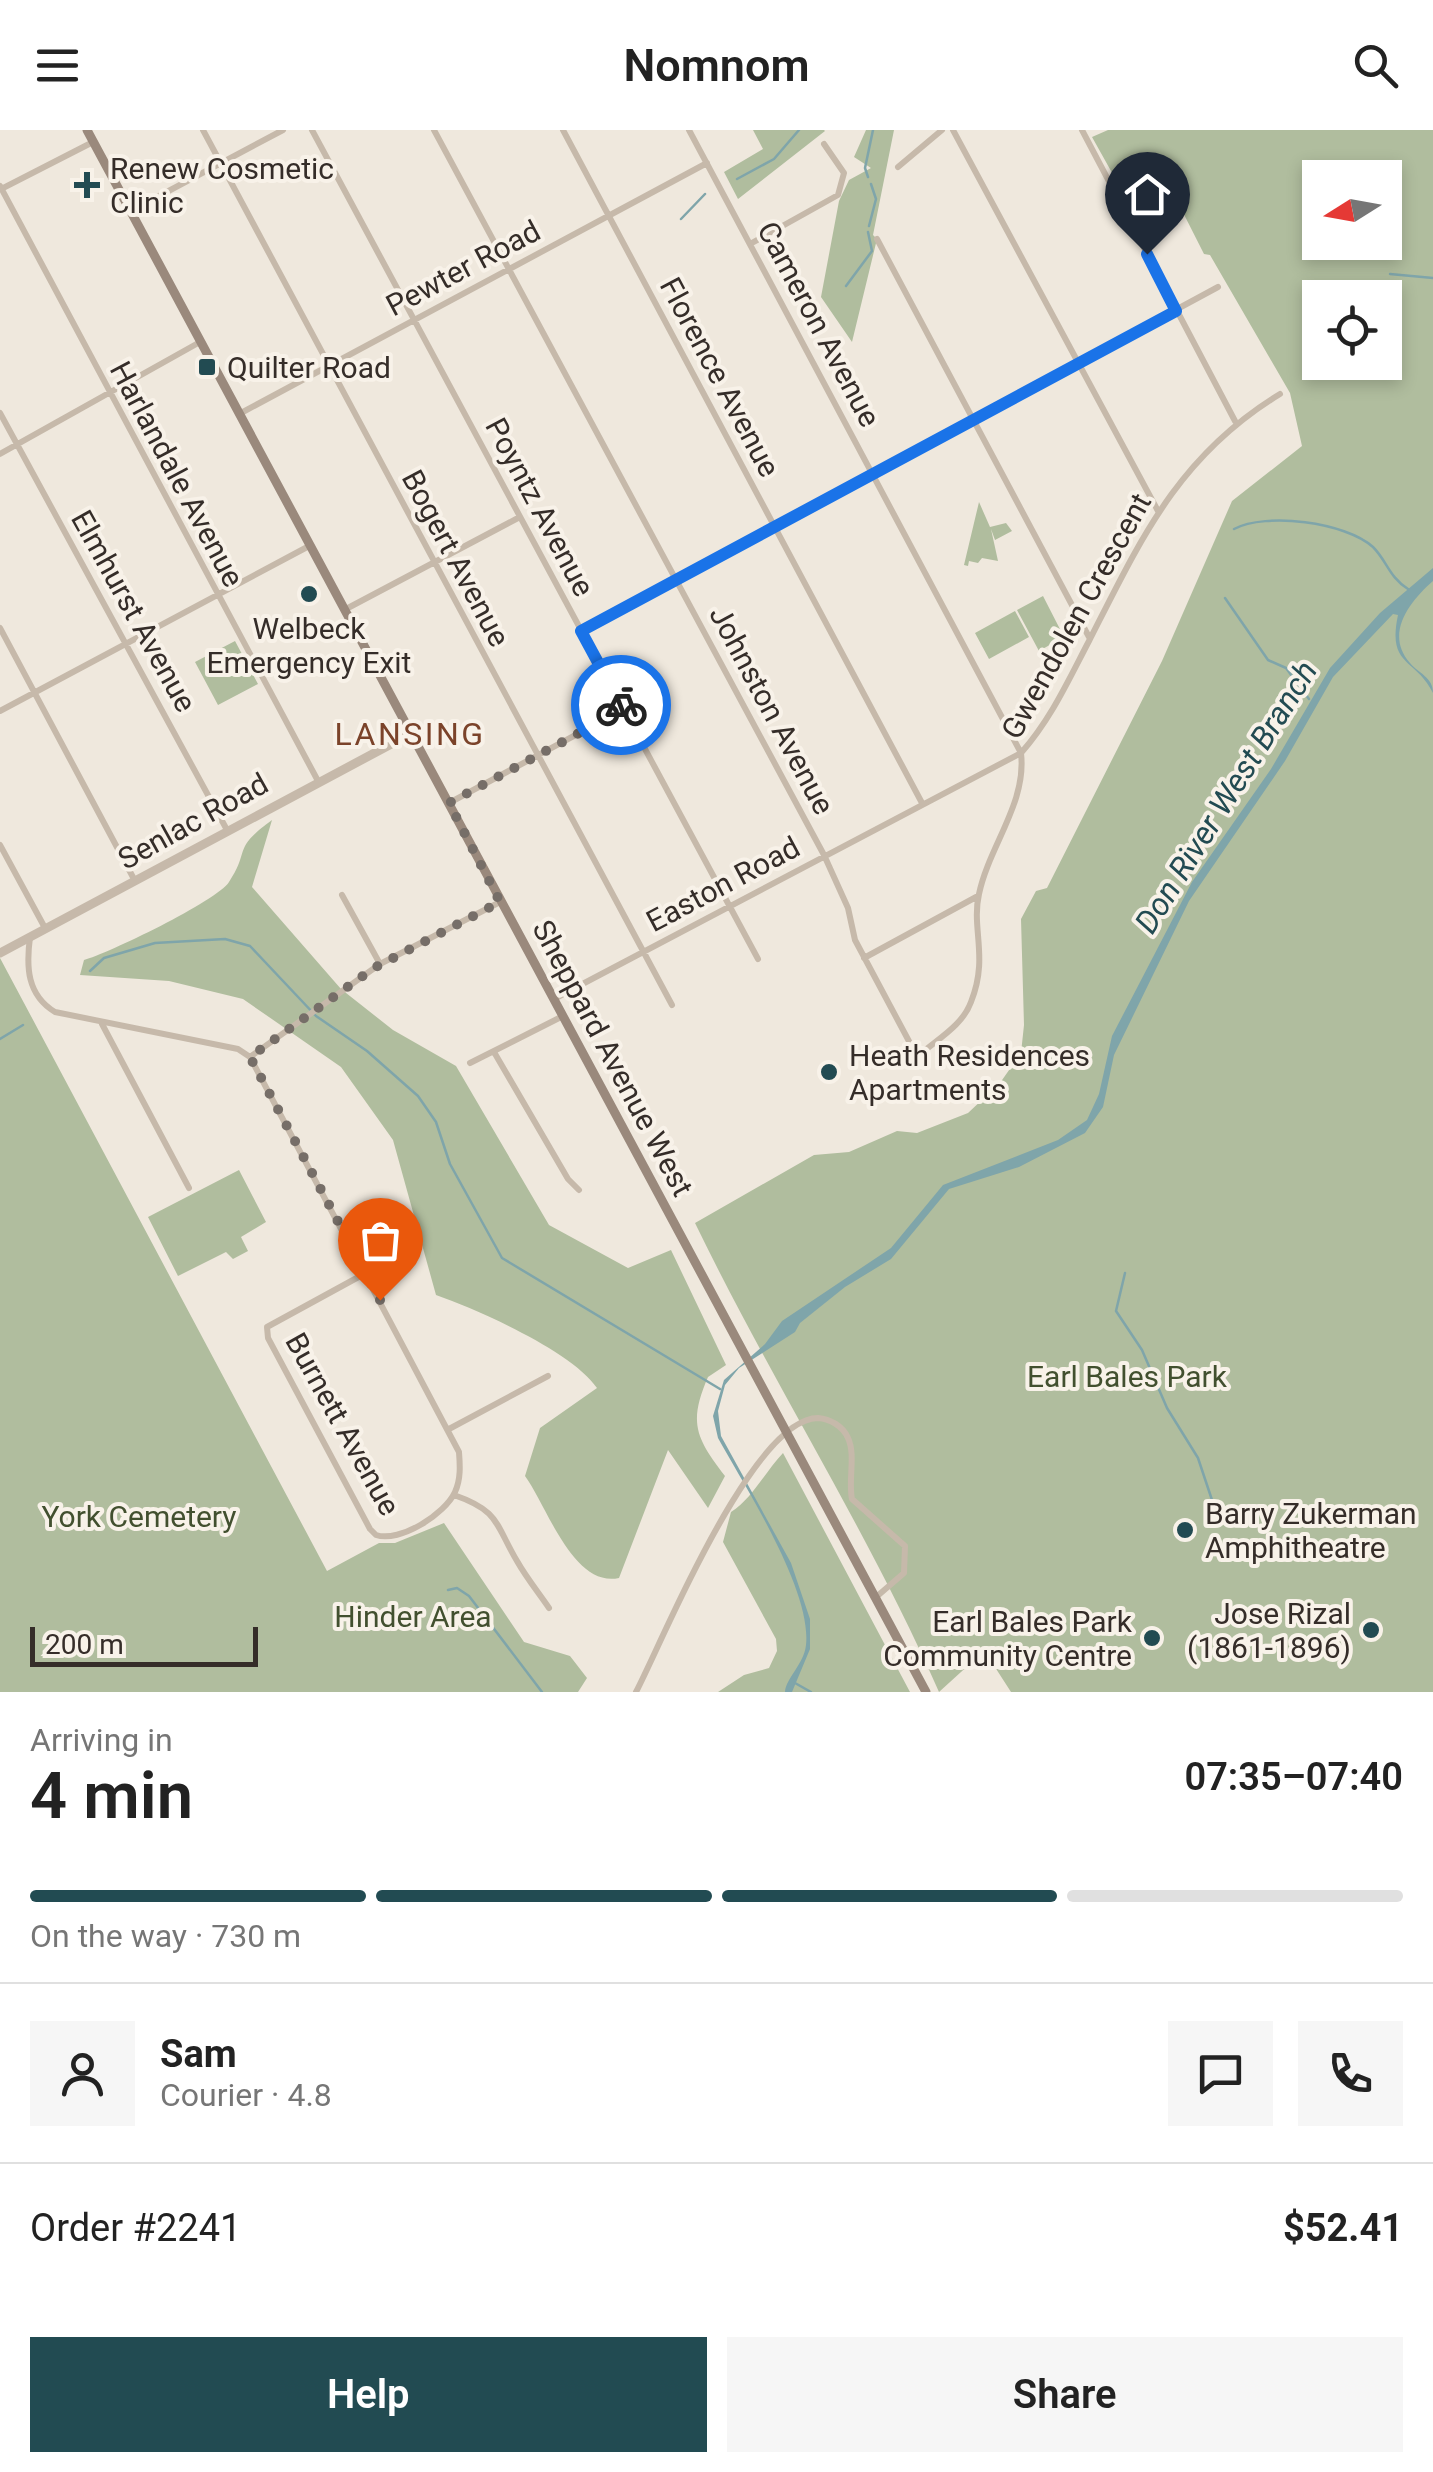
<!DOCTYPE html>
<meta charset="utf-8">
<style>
body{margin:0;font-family:Roboto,sans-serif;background:#f6f6f6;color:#222;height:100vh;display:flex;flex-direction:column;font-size:38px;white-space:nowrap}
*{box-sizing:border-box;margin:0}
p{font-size:32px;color:#767676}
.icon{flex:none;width:55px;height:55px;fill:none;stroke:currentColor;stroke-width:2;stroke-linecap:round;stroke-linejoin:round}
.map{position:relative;height:1562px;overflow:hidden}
.panel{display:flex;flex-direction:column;background:#fff;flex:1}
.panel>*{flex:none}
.needle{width:65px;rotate:259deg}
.buttons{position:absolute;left:1302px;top:30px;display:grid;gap:20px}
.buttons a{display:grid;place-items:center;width:100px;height:100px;border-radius:0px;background:#fff;box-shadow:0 5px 15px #0003;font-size:50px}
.scale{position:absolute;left:30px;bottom:25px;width:228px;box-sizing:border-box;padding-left:10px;border:5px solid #352d29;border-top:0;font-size:28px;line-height:35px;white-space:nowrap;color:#352d29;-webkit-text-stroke:8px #f8f2e9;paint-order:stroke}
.pin{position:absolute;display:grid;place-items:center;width:85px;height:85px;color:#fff;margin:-102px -42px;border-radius:50% 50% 50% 0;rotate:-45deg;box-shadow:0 0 10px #0007}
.pin .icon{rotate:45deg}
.courier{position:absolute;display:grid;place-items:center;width:100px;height:100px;margin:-50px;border:8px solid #1a73e8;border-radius:50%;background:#fff;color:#222;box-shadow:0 2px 12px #0007}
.headline em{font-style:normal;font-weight:600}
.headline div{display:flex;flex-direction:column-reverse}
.headline{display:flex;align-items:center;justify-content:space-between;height:170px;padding:0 30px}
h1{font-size:65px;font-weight:600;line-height:75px}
.bar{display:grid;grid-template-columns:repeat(4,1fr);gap:15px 10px;align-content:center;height:120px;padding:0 30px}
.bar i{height:12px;border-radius:8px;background:#e0e0e0}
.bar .current{background:#224b52}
.bar p{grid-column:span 4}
.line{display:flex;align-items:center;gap:25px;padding:0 30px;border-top:2px solid #e0e0e0}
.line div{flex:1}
.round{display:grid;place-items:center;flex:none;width:105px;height:105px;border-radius:0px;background:#f6f6f6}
.primary-button{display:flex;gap:20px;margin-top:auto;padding:20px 30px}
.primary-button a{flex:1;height:115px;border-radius:0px;background:#224b52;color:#fff;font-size:40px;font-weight:600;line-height:115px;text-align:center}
.primary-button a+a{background:#f6f6f6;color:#222}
header{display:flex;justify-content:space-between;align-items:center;height:130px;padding:0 30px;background:#fff;font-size:45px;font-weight:600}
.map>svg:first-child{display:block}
</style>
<header><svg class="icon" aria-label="menu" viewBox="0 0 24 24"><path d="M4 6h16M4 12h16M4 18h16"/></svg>Nomnom<svg class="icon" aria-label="search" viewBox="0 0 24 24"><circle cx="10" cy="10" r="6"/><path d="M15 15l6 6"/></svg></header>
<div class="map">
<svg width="1433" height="1562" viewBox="0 0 1433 1562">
<rect width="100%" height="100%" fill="#efe8dd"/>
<path fill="#b0bd9e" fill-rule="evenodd" d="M753 0H824L825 1 738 69 724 42 763 19Z
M866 0H894L873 105 877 109 852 212 821 167 839 71 849 50 871 38 854 27Z
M1108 0H1433V1562H1011L991 1531 972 1532 939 1562C868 1401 772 1252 695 1093L814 1025 849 1022 897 1001 917 1003 968 983 1000 953 1021 923 1024 895 1021 789 1036 761 1047 758 1162 531 1232 371 1302 316 1290 263 1210 125 1204 124 1163 43 1125 66 1092 7ZM1320 48H1385V112H1320ZM1320 168H1385V232H1320Z
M979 372 990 397 1006 393 1012 401 995 410 991 399 998 431 982 428 978 433 969 431 968 436 964 435Z
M1043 466 1064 507 1039 521 1017 480Z
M1015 481 1029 507 989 529 975 503Z
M235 511 258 554 218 575 195 532Z
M272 690 252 757 341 859 393 900 456 936 549 1095 628 1138 671 1120 726 1235 708 1247C688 1293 696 1308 725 1346L708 1378 668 1320 619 1448C573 1458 547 1376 525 1346L540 1298 597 1258C573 1222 479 1180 436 1165L393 1010 341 937 243 869 169 851 80 845 84 830C107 824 217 771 229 752 251 719 231 720 272 690Z
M0 828 327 1441 379 1413H395L444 1393 524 1512 570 1526 587 1548 578 1562H0Z
M239 1040 266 1092 241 1107 248 1121 233 1129 226 1122 178 1146 148 1087Z
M783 1323 910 1562H718L744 1545 769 1538 777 1521 776 1509 723 1412 731 1382C752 1369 765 1342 783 1323Z"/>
<path fill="#7fa5aa" d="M1433 438V451C1410 471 1384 504 1410 533 1419 544 1433 547 1433 563 1415 527 1387 537 1398 485L1393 484 1333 547 1285 631 1189 771 1114 925 1103 977 1085 1003 1019 1037 949 1059 891 1129 845 1157 800 1193 795 1202 739 1238 725 1255 718 1281 721 1306 791 1433 810 1489V1519L792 1562H785C786 1548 804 1534 806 1515 812 1460 745 1357 718 1308L713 1286 724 1250 765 1214 782 1191 891 1118 943 1055 1058 1010 1087 990 1099 964 1112 906 1192 752 1271 639 1330 538 1380 483Z"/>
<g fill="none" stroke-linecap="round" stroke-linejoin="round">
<path stroke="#7fa5aa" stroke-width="2.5" d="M868 47 865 38 873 0
M737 49 774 29 799 0
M681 89 705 64
M869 96 876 69 871 54
M1390 144 1433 148
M846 156 872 121 868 102
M1234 399C1266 382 1345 392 1373 417 1387 431 1389 447 1408 459
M1225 468 1268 530 1286 538 1309 569
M90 841 104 828 155 813 225 809 250 816 316 886 367 921 418 966 436 992 450 1034 502 1128 720 1259
M0 909 23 895
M1125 1143 1116 1181 1142 1220 1167 1278 1198 1328 1214 1376
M448 1460 457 1458 469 1466 542 1562
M795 1553 811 1562"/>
<path stroke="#c6b9aa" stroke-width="6" d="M203 0 672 875
M312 0 758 829
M434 0 824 725 848 778 855 810 911 915 923 922C941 907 963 894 971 872 989 827 971 799 979 764 989 716 1027 673 1021 623L689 0
M563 0 922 673
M953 0 1158 381
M1082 0 1235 291
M898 37 942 0
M0 56 318 651
M1 59 93 12
M131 81 283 0
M877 109 1089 507
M750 114 838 65 844 43 824 14
M0 283 227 700
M241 283 707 33
M0 324 200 212
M346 479 518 388
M0 498 135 751
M581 501 1218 157
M0 581 311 415
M449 673 624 579
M0 715 45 798
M342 765 380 834
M30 807C26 837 27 865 55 882L238 919 250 927
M864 828 978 766
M554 869 1021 623C1051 589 1068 551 1089 511 1141 409 1178 326 1280 264
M102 894 189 1058
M494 922 568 1049 579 1060
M250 927 459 1322C460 1335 461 1349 455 1362 445 1384 400 1413 376 1405L370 1399 268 1208 267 1197 364 1144
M250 927 380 834 500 772
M470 933 563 886
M449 1299 548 1246
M454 1365C500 1381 495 1394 517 1431 526 1447 538 1462 549 1478
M636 1562C664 1508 753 1288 818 1288 830 1289 843 1296 848 1308 856 1325 848 1350 852 1369L905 1416 904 1443 875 1468"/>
<path stroke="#c6b9aa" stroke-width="9" d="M0 823 410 604"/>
<path stroke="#9a897c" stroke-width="9" d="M87 0 926 1562"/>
</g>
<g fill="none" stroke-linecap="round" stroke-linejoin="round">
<path stroke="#766e68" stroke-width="10" stroke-dasharray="0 18" d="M380 1170 250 927 374 838 500 772 449 673 624 579 621 575"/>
<path stroke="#1a73e8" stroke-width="12" d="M621 575 581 501 1176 181 1147 124"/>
</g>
<g fill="#224b52" stroke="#f8f2e9" stroke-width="4">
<path d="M82 40h10v10h10v10h-10v10h-10v-10h-10v-10h10z"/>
<rect x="197" y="227" width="20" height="20" rx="5"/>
<circle cx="309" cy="464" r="10"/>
<circle cx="829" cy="942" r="10"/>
<circle cx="1185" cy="1400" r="10"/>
<circle cx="1371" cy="1500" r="10"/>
<circle cx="1152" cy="1508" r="10"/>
</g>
<g text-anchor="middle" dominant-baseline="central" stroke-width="8" stroke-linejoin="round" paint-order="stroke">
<g font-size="30" fill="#352d29" stroke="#f8f2e9" text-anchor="start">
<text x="110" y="38">Renew Cosmetic<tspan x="110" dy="34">Clinic</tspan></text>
<text x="227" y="237">Quilter Road</text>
<text x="309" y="498" text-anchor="middle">Welbeck<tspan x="309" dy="34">Emergency Exit</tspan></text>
<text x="849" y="925">Heath Residences<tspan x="849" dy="34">Apartments</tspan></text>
<text x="1205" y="1383">Barry Zukerman<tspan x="1205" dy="34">Amphitheatre</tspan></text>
<text x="1351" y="1483" text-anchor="end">Jose Rizal<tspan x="1351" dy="34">(1861-1896)</tspan></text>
<text x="1132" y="1491" text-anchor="end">Earl Bales Park<tspan x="1132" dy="34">Community Centre</tspan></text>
</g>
<g font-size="30" fill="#352d29" stroke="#f8f2e9">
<text transform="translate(463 138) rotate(-28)">Pewter Road</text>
<text transform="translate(819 194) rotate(62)">Cameron Avenue</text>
<text transform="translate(720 247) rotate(62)">Florence Avenue</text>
<text transform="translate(177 344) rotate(62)">Harlandale Avenue</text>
<text transform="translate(540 377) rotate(62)">Poyntz Avenue</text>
<text transform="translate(456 428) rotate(62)">Bogert Avenue</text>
<text transform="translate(134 481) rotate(61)">Elmhurst Avenue</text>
<text transform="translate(1076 486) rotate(-61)">Gwendolen Crescent</text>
<text transform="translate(772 580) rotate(62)">Johnston Avenue</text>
<text transform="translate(193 691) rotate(-29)">Senlac Road</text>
<text transform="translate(723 754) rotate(-28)">Easton Road</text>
<text transform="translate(613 928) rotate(62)">Sheppard Avenue West</text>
<text transform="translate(343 1294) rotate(61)">Burnett Avenue</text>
</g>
<g font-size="30" fill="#42502f" stroke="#f8f2e9">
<text x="1127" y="1246">Earl Bales Park</text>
<text x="139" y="1386">York Cemetery</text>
<text x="413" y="1486">Hinder Area</text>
</g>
<g font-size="32" letter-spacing="2.5" fill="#7b432a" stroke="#f8f2e9">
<text x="410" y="604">LANSING</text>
</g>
<g font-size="32" font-style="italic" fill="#224b52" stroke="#f8f2e9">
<text transform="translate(1226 667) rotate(-58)">Don River West Branch</text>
</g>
</g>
</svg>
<div class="buttons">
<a><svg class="needle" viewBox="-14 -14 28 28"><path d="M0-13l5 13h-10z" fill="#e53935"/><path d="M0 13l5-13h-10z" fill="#767676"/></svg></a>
<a><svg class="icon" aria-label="locate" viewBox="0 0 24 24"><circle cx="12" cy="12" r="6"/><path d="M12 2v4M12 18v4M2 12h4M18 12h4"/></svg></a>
</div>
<div class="scale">200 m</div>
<div class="pin" style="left:380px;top:1170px;background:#ea580c"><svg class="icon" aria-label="bag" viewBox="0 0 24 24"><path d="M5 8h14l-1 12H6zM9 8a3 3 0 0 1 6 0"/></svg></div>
<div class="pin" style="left:1147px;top:124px;background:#1f2937"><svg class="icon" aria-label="home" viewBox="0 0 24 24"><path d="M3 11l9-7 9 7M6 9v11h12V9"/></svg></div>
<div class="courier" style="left:621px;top:575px"><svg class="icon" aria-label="bike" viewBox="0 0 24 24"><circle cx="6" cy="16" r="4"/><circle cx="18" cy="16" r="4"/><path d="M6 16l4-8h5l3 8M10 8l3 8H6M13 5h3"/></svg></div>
</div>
<section class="panel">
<div class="headline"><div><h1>4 min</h1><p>Arriving in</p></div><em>07:35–07:40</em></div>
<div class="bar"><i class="current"></i><i class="current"></i><i class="current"></i><i></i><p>On the way · 730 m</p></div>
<div class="line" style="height:180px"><a class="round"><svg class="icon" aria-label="person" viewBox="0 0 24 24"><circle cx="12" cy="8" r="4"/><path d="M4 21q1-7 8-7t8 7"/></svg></a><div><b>Sam</b><p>Courier · 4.8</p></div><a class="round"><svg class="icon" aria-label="chat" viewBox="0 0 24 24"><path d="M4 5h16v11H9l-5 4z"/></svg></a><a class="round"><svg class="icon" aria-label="phone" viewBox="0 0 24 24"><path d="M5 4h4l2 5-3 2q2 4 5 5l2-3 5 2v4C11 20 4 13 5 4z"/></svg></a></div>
<div class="line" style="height:130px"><div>Order #2241</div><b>$52.41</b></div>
<div class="primary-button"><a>Help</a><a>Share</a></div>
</section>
